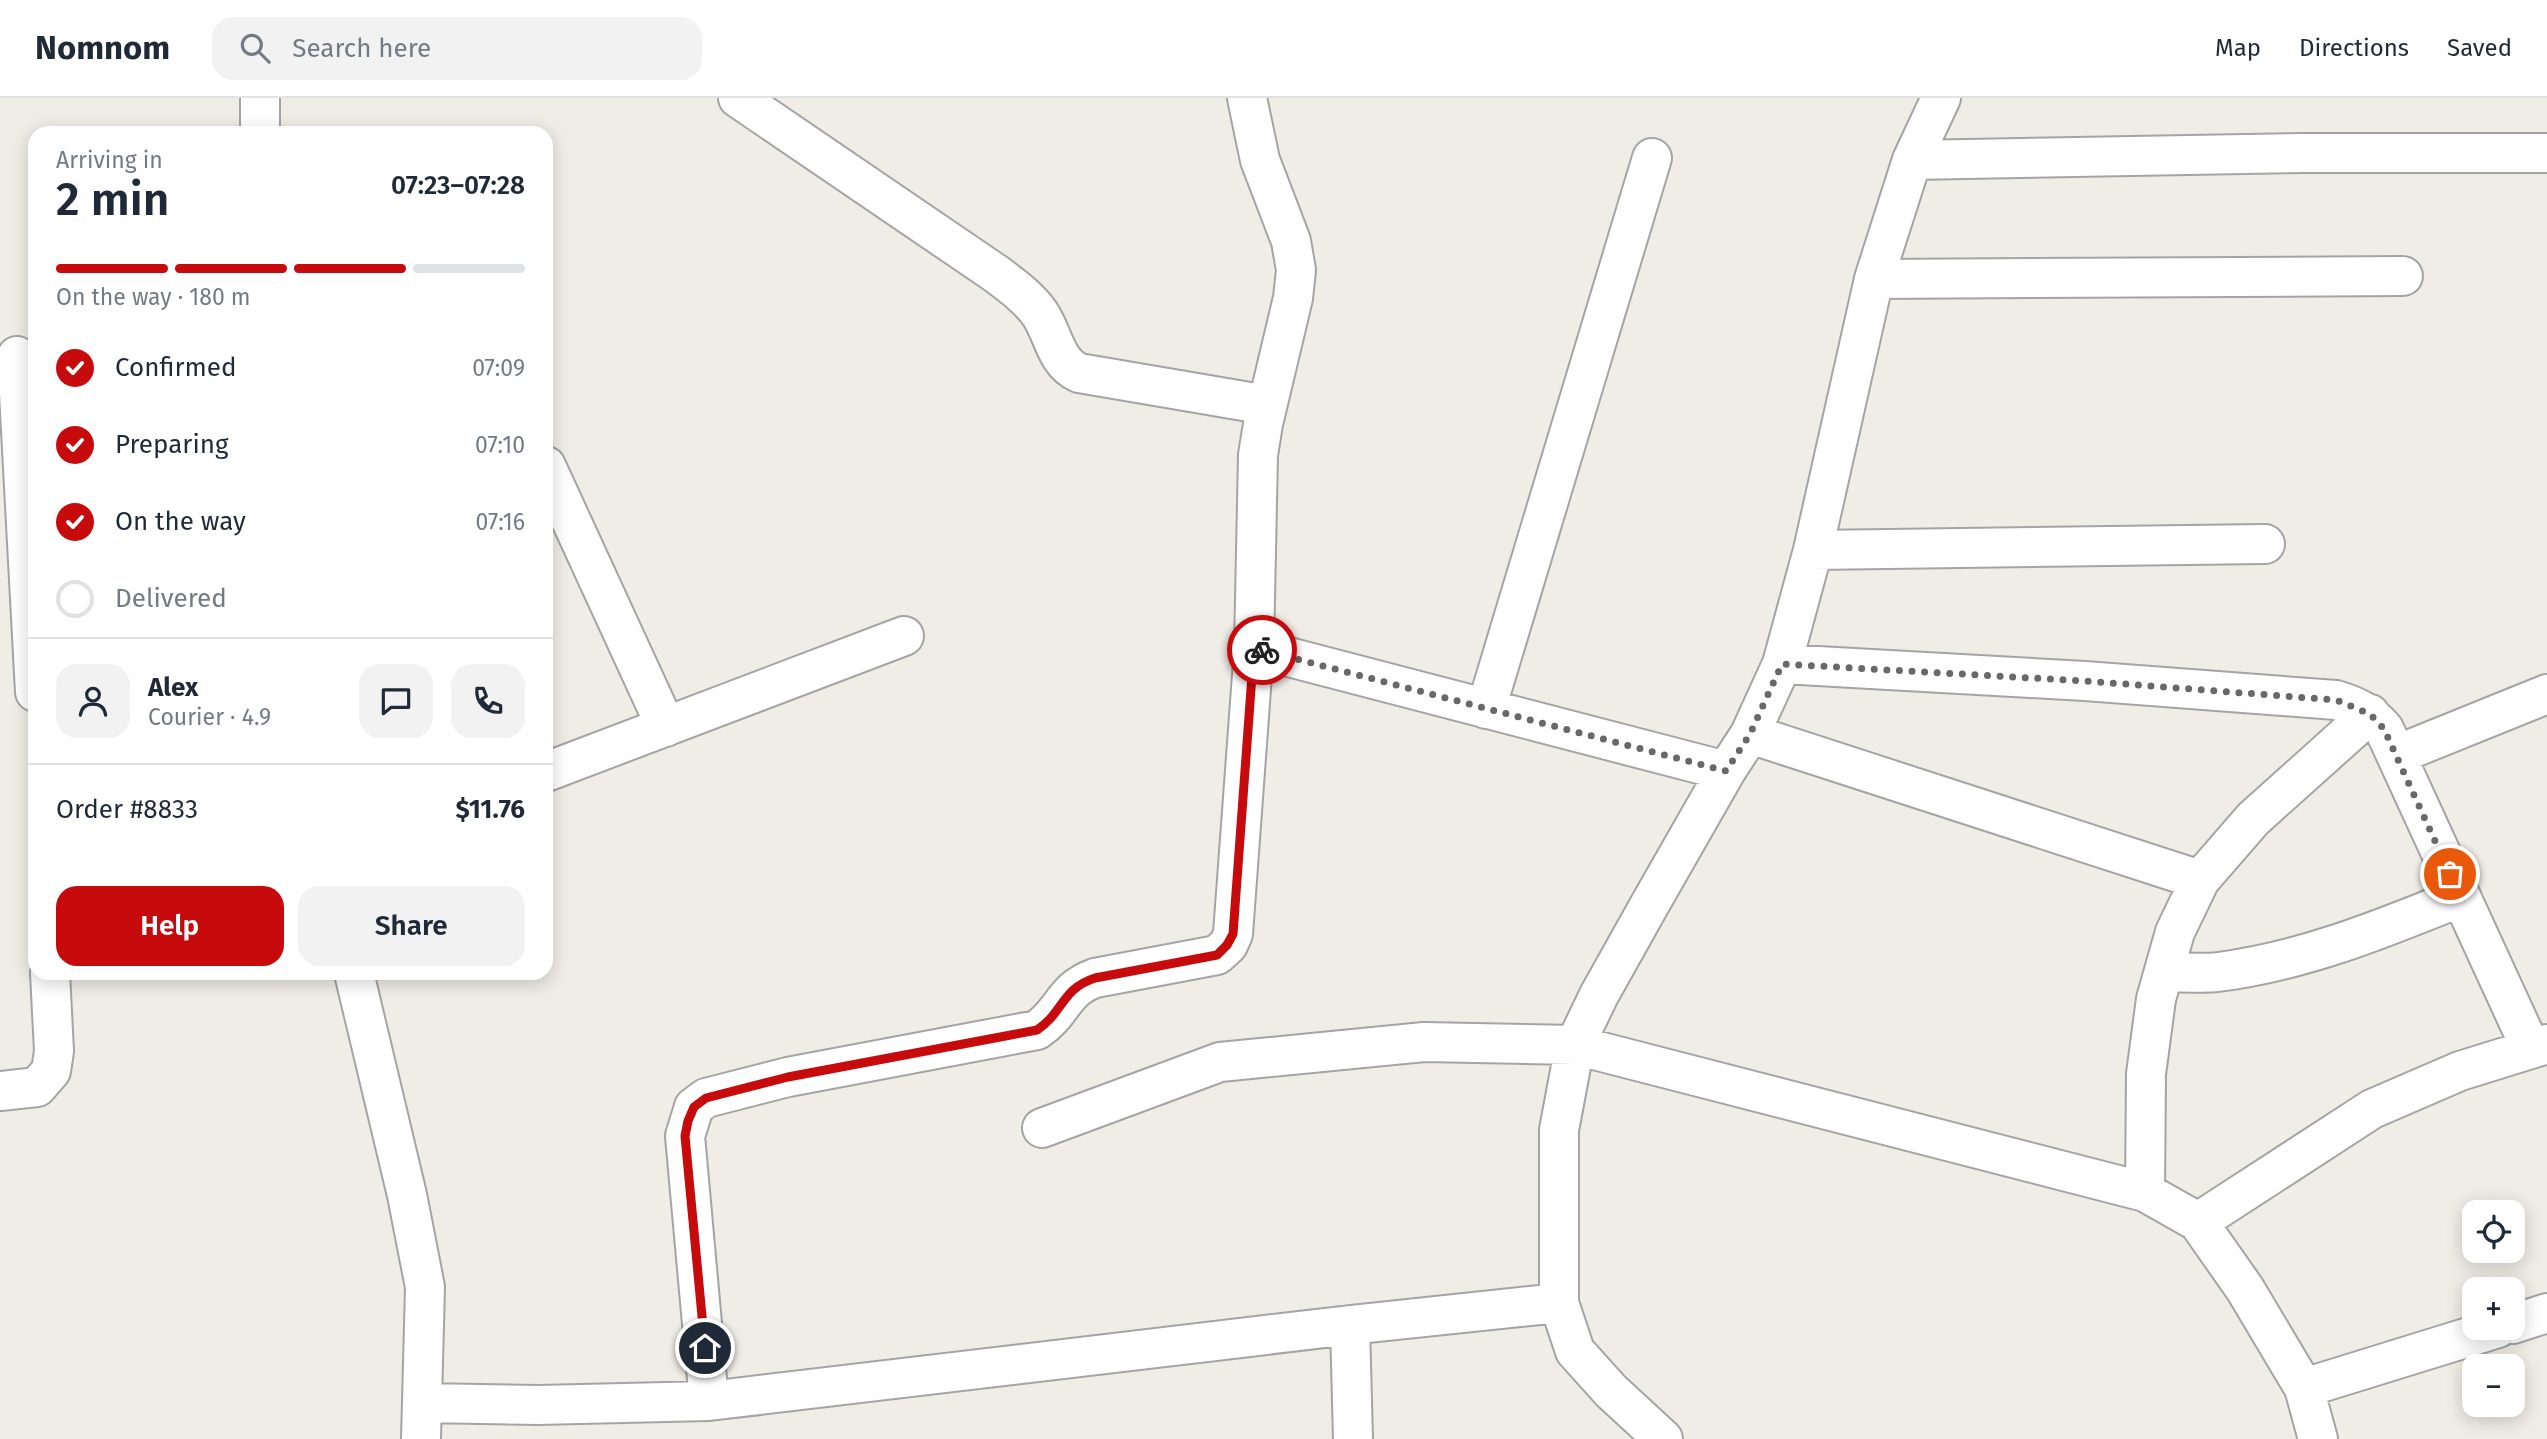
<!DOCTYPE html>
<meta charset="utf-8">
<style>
body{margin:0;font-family:"Fira Sans",sans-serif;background:#f2f2f3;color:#1f2937;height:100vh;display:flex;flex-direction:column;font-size:26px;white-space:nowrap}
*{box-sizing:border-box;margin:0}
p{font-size:23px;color:#747a83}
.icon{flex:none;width:38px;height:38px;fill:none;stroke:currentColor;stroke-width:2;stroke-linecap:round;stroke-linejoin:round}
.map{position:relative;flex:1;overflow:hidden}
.panel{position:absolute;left:28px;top:28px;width:525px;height:854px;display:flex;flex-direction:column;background:#fff;border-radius:21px;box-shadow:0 4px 18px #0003}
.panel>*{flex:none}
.buttons{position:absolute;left:2462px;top:1102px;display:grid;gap:14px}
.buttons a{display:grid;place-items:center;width:63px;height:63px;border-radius:14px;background:#fff;box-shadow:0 4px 18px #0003;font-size:35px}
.pin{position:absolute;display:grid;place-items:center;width:60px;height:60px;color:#fff;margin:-30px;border:4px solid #fff;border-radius:50%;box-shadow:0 2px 7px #0007}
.courier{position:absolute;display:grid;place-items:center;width:70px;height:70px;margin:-35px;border:5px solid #c70a0c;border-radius:50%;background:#fff;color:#222;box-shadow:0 2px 9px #0007}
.headline em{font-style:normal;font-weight:600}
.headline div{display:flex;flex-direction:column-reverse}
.headline{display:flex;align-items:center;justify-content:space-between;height:119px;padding:0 28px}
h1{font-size:46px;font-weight:600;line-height:52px}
.bar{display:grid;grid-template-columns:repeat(4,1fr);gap:10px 7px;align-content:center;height:84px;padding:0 28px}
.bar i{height:9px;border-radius:5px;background:#e0e1e3}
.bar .active{background:#c70a0c}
.bar p{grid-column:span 4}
.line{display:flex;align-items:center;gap:18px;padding:0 28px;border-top:2px solid #e0e1e3}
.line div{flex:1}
.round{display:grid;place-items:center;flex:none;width:74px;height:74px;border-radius:21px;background:#f2f2f3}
ol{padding:0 28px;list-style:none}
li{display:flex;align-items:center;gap:21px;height:77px}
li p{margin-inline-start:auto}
li .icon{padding:7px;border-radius:50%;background:#c70a0c;color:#fff;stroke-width:4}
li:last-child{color:#747a83}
li i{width:38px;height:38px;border:4px solid #e0e1e3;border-radius:50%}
.cta{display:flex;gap:14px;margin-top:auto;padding:14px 28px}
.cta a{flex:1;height:80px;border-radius:21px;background:#c70a0c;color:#fff;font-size:28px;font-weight:600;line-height:80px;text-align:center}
.cta a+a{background:#f2f2f3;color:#1f2937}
header{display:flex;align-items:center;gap:42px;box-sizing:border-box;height:98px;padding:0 35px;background:#fff;border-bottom:2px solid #e0e1e3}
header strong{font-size:33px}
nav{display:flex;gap:38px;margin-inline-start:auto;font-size:24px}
.search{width:490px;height:63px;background:#f2f2f3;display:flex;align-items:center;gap:18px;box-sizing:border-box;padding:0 24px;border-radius:21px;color:#747a83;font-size:26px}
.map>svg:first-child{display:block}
</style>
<header>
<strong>Nomnom</strong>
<div class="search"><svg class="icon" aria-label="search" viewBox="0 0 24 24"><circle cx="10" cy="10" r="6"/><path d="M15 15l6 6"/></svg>Search here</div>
<nav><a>Map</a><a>Directions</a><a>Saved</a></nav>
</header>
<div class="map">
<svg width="2547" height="1341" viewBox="0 0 2547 1341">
<rect width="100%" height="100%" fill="#f0ede7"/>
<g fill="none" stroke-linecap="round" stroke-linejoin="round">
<defs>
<path id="minor" d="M260 0V35
M738 0 995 175C1011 187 1029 200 1040 216 1054 237 1055 264 1079 275L1267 307
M1912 62 2303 55H2547
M1874 181 2403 178
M17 258 35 594
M546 368 666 629
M1813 452 2265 446
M1254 550 1726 673
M1782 566 2085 583 2336 602C2356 608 2370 615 2384 631L2531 951
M1486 611 1652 60
M1750 636 2200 782
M2396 657 2547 596
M546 674 904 538
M2164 874C2182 874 2201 876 2218 874 2304 863 2382 831 2461 799
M354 875 407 1097 425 1189 421 1341
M0 993 37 989 51 973 54 953 50 875
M1042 1030 1220 964 1424 944 1575 947 2145 1094 2198 1124 2245 1191 2304 1290 2318 1341
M2145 1094 2146 976 2156 901 2175 834 2200 782 2253 721 2370 616
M2198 1124 2372 1011 2460 973 2547 946
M2513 1226 2547 1215
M1350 1227 1353 1341
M2304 1290 2498 1230
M709 1303 685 1038 694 1009 706 1000 788 979 1037 932C1064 914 1062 892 1095 880L1217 857 1228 847 1233 836 1254 550 1258 357 1263 326 1293 200 1296 172 1291 143 1260 62 1247 0
M422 1305 538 1307 709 1303 1350 1227 1559 1205
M1663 1341 1611 1293 1575 1253 1559 1205V1032L1575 947 1599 897 1650 806 1726 673 1750 636 1782 566 1813 452 1874 181 1912 62 1941 0"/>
</defs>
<use href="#minor" stroke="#a4a4a4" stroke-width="42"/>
<use href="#minor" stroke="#fff" stroke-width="38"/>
</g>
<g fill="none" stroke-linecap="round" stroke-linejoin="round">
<path stroke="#696866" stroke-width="7" stroke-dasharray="0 12.6" d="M1262 552 1726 673 1750 636 1782 566 2085 583 2336 602 2370 616 2384 631 2450 776"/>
<path stroke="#c70a0c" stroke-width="9" d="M705 1250 685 1038 688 1023 694 1009 706 1000 788 979 1037 932C1064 914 1061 891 1095 880L1217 857 1227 847 1233 836 1254 550 1262 552"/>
</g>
</svg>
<div class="buttons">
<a><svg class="icon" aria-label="locate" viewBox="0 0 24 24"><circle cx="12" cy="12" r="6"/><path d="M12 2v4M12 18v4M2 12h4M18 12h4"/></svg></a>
<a>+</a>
<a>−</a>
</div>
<div class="pin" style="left:2450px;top:776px;background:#ea580c"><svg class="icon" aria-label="bag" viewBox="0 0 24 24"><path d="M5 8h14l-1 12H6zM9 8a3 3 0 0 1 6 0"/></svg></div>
<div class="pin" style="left:705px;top:1250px;background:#1f2937"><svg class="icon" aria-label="home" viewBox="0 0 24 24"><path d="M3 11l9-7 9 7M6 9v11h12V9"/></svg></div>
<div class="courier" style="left:1262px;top:552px"><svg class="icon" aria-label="bike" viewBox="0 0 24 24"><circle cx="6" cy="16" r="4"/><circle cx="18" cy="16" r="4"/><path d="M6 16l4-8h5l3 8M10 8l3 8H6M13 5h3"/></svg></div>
<section class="panel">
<div class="headline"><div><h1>2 min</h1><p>Arriving in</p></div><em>07:23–07:28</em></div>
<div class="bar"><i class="active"></i><i class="active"></i><i class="active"></i><i></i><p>On the way · 180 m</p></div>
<ol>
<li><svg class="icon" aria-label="check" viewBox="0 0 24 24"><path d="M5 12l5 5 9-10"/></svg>Confirmed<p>07:09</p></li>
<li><svg class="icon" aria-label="check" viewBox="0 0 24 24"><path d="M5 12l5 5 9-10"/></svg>Preparing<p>07:10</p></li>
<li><svg class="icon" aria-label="check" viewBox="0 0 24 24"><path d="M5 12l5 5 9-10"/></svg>On the way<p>07:16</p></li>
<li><i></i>Delivered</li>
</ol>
<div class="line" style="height:126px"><a class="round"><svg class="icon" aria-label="person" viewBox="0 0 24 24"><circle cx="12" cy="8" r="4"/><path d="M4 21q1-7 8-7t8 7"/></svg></a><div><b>Alex</b><p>Courier · 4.9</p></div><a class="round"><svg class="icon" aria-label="chat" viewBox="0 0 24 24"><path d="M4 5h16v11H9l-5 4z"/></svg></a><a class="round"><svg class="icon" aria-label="phone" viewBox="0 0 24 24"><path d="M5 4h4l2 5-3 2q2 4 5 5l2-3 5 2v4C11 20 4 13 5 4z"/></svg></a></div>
<div class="line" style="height:91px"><div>Order #8833</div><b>$11.76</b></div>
<div class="cta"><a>Help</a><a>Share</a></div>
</section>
</div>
